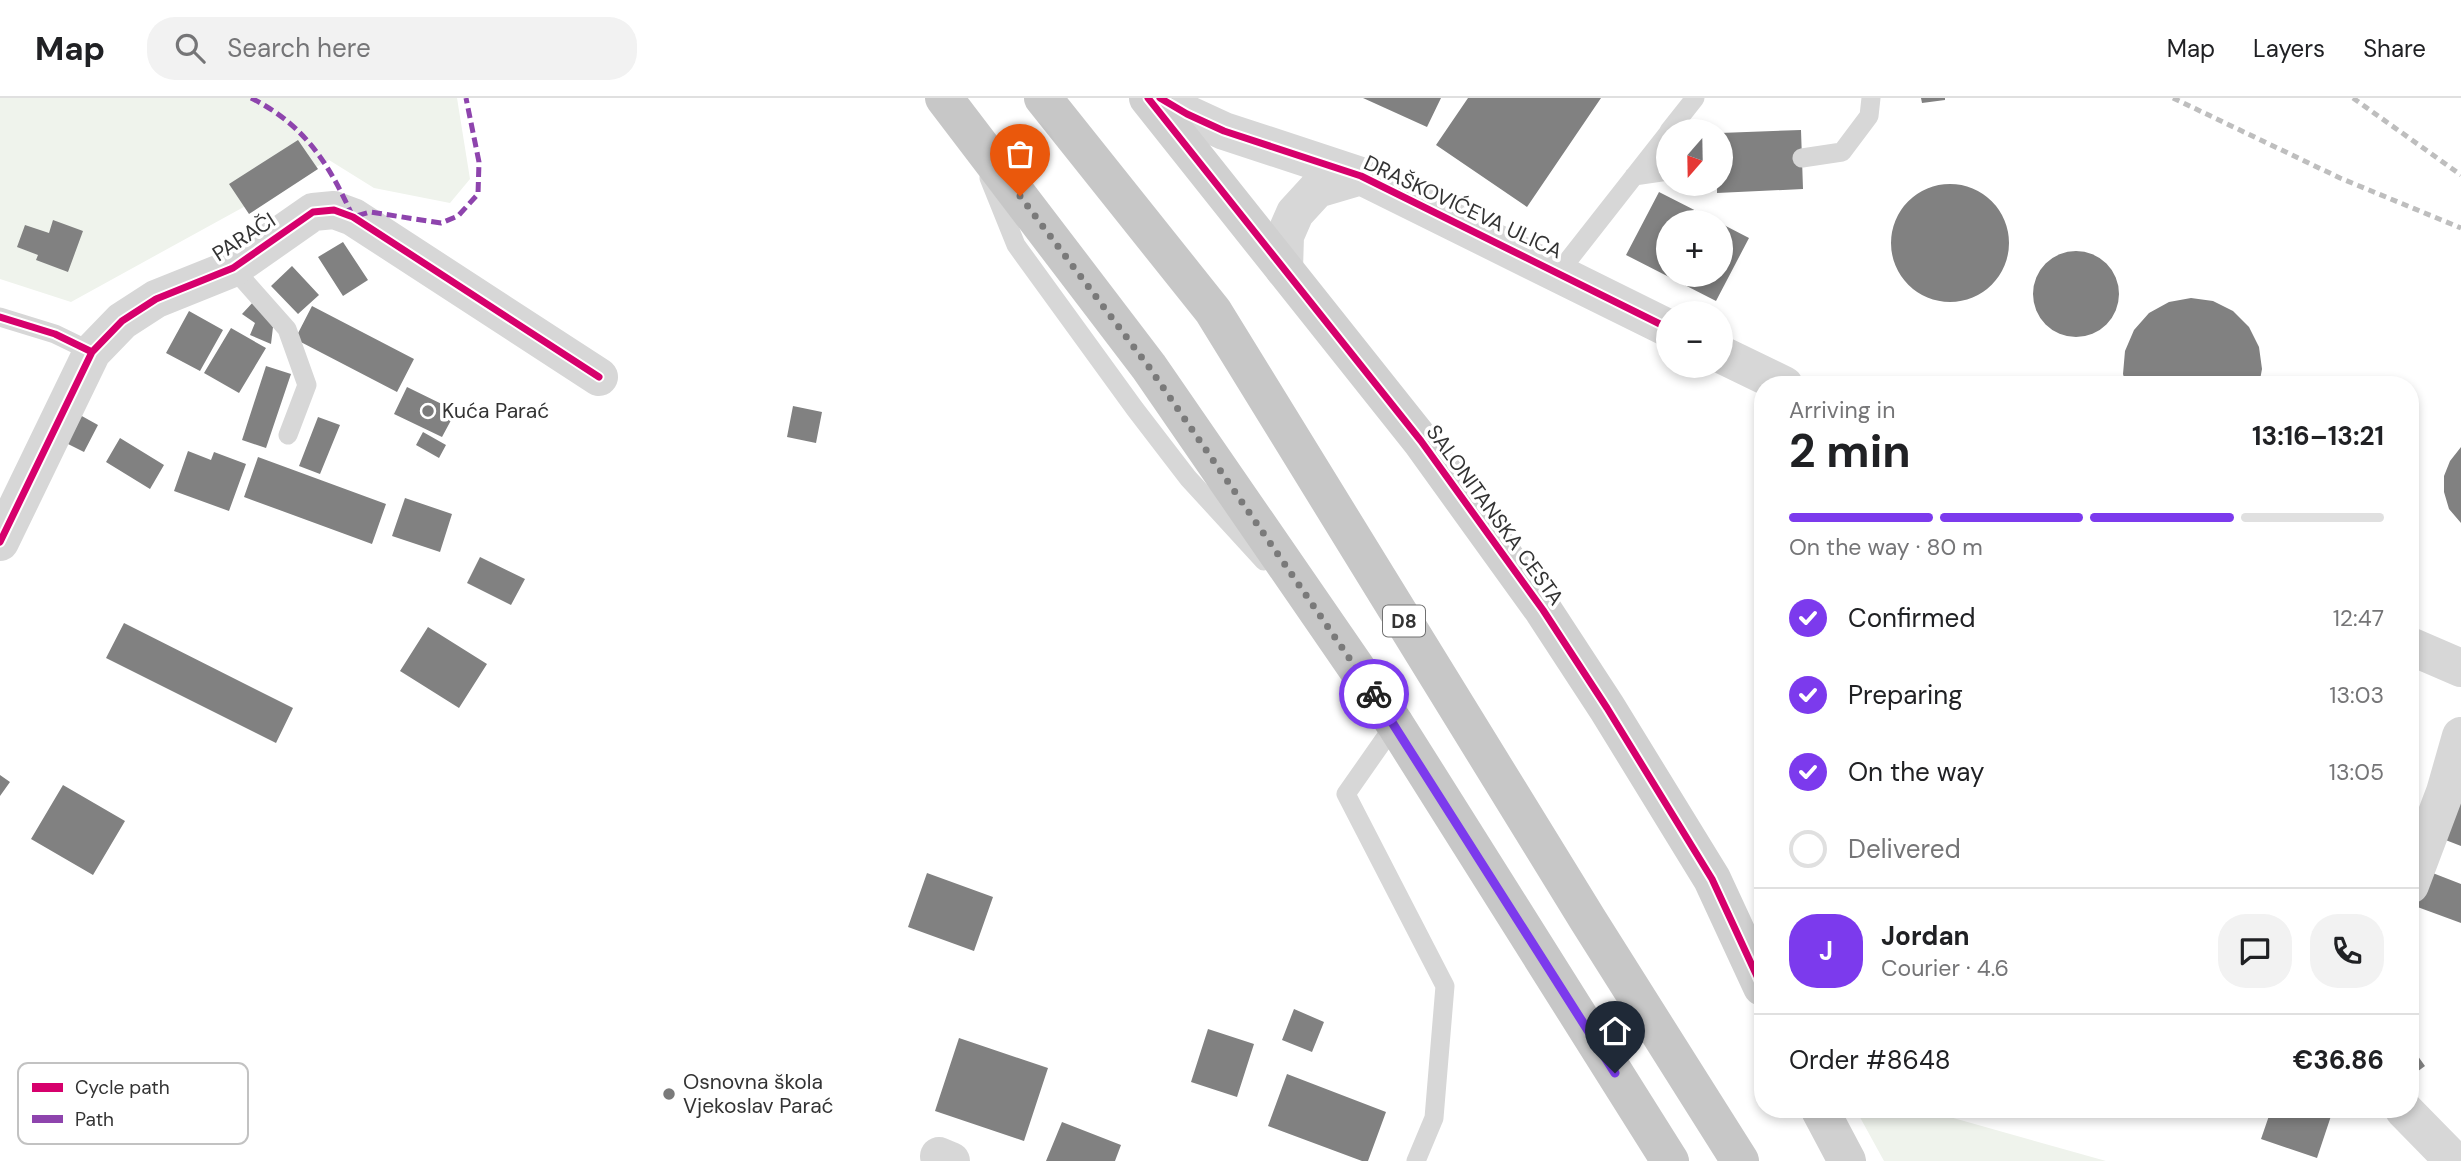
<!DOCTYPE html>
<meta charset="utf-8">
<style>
body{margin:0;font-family:"DM Sans",sans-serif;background:#f2f2f2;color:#202124;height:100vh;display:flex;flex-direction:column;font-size:26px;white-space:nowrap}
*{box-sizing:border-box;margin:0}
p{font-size:23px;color:#757577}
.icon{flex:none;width:38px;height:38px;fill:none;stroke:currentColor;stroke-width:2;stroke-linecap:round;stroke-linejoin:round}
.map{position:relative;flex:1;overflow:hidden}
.side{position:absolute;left:1754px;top:278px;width:665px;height:742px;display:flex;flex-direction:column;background:#fff;border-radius:28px;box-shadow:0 4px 10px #0003}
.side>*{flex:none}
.needle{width:46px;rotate:200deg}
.tools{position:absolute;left:1656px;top:21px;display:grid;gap:14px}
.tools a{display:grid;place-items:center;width:77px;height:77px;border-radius:50%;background:#fff;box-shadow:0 4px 10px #0003;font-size:35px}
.pin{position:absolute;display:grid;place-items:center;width:60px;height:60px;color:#fff;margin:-72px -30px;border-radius:50% 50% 50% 0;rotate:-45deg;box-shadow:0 0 7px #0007}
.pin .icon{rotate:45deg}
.courier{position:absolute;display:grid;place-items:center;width:70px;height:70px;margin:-35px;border:5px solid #7c3aed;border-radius:50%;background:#fff;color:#222;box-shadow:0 2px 9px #0007}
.overview em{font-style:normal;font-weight:700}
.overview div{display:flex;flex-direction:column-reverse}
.overview{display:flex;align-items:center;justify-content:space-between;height:119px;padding:0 35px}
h1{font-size:46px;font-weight:700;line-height:52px}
.bar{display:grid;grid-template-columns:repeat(4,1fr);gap:10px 7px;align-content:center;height:84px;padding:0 35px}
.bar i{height:9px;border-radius:5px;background:#e0e0e0}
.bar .active{background:#7c3aed}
.bar p{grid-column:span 4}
.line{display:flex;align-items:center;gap:18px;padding:0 35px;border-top:2px solid #e0e0e0}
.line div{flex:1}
.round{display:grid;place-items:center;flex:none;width:74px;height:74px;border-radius:28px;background:#f2f2f2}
ol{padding:0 35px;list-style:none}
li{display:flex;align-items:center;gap:21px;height:77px}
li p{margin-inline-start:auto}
li .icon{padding:7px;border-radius:50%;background:#7c3aed;color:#fff;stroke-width:4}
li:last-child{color:#757577}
li i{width:38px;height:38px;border:4px solid #e0e0e0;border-radius:50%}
header{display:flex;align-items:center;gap:42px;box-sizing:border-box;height:98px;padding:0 35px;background:#fff;border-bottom:2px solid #e0e0e0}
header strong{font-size:33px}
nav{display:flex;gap:38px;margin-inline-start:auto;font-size:24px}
.search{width:490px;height:63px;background:#f2f2f2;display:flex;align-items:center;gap:18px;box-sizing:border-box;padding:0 24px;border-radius:28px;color:#757577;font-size:26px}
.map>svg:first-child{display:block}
</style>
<header>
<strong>Map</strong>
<div class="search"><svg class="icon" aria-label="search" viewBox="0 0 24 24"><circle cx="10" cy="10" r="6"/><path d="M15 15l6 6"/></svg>Search here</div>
<nav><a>Map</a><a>Layers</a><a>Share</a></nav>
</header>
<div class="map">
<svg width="2461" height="1063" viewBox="0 0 2461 1063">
<rect width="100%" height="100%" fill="#fff"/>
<path fill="#eff3ec" d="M0 0H457L470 81 450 105 374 90 329 62 71 204 0 181Z
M1856 1012H1925L2106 1063H1884Z"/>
<path fill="#818181" d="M1363 0H1441L1427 29Z
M1468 0H1601L1527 109 1436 47Z
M1921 0H1945V2L1922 5Z
M1801 32 1803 91 1717 95V86H1720V35Z
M298 42 318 71 249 116 229 86Z
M1891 145a59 59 0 1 1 118 0a59 59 0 1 1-118 0Z
M1659 94 1718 124H1668V177H1720V125L1749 140 1716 203 1626 157Z
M53 122 83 133 68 174 36 162 38 157 17 149 25 127 49 135Z
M343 144 368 182 343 198 318 159Z
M2033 196a43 43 0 1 1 86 0a43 43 0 1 1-86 0Z
M292 168 319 197 298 216 271 188Z
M2191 200 2213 203 2233 213 2249 229 2259 249 2262 271 2259 287H2126L2123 276 2125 253 2134 232 2149 215 2169 204Z
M255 202 273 229 271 246 250 237 255 225 242 216Z
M312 208 414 261 397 294 295 241Z
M189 213 223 232 200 273 166 255Z
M231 230 266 250 239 295 204 275Z
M266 268 291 276 266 350 242 342Z
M407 289 456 313 442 339 394 316Z
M793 308 822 314 816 345 787 339Z
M80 317 98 327 84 354 66 345Z
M318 319 340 327 320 376 299 368Z
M423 334 446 347 439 360 416 347Z
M120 340 164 367 150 391 106 364Z
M2461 349V425L2449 411 2444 394V378L2450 363Z
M188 353 211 362 214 354 246 366 229 413 174 393Z
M258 359 386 406 372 446 244 399Z
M405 400 452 416 440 454 392 438Z
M480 459 525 481 511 507 467 485Z
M124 525 293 610 276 645 106 560Z
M428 529 487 566 459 610 400 573Z
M0 677 10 684 0 698Z
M63 687 125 723 93 777 31 741Z
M2461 696V748L2443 741Z
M2425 772 2461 786V825L2412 807Z
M927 775 993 799 974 853 908 829Z
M1294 911 1324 924 1312 954 1282 942Z
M1208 931 1254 946 1237 999 1191 984Z
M959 940 1048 970 1024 1043 935 1013Z
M2410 947 2425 968 2410 979Z
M1287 976 1386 1014 1368 1063H1362L1268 1028Z
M2271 1012H2333L2317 1060 2261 1041Z
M1062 1024 1121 1047 1115 1063H1046Z"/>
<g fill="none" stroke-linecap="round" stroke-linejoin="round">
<path stroke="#d7d7d7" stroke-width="19" d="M1669 33 1695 0
M1802 60 1842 54 1869 18 1871 0
M1634 78 1668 73
M989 80 1016 147 1135 311 1188 380 1264 463
M233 170 287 231 307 287 288 337
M1559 174 1668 35
M0 219 55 236 92 254
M1395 626 1346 696 1445 888 1434 1020 1416 1063"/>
<path stroke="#d7d7d7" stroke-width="38" d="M1160 0 1187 16 1224 33 1361 78 1668 230
M1284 171 1285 138 1295 115 1317 91 1361 78
M1720 256 1784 287
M0 444 92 254 122 223 156 201 233 170 313 114 334 112 353 119 599 279
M2410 548 2461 570
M2410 787 2445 694 2461 638
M2404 1012 2454 1063
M939 1058 951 1063"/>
<path stroke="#d0d0d0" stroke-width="38" d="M1148 0 1421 343 1543 512 1607 610 1712 781 1762 889
M1820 1012 1847 1063"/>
<path stroke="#c7c7c7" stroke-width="38" d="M944 0 1149 269 1395 626 1670 1063
M1043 0 1213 213 1588 822 1740 1063"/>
<path stroke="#bebebe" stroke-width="5" stroke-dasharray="7 5" stroke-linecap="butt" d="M2173 0 2340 80 2461 130
M2353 0 2461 77"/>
<path stroke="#8e44ad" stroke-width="5" stroke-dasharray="10 5" stroke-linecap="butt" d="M251 0C305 27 329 66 353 119L370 114 441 125 458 118 478 96 479 64 466 0"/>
<defs>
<path id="cycleway" d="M1148 0 1421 343 1543 512 1607 610 1712 781 1762 889
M1160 0 1187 16 1224 33 1361 78 1668 230
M0 219 55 236 92 254
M0 444 92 254 122 223 156 201 233 170 313 114 334 112 353 119 599 279"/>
</defs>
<use href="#cycleway" stroke="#fff" stroke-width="11"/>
<use href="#cycleway" stroke="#d6006c" stroke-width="7"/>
</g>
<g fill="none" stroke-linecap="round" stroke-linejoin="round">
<path stroke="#7a7a7a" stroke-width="7" stroke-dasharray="0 12.6" d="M1020 98 1149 269 1374 596"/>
<path stroke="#7c3aed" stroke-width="9" d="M1374 596 1615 975"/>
</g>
<g fill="#7a7a7a" stroke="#fff" stroke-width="2.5">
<circle cx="428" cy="313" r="7"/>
<circle cx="669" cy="996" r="7"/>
</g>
<g text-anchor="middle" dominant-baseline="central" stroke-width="7" stroke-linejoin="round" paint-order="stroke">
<rect fill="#fff" stroke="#707070" stroke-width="2" x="1383" y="507.5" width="42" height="31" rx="5"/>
<g font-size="19" font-weight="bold" fill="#333">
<text x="1404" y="523">D8</text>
</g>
<g font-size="21" fill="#333" stroke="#fff">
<text transform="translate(1463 109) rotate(25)">DRAŠKOVIĆEVA ULICA</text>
<text transform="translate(244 139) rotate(-33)">PARAČI</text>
<text transform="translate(1495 417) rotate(54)">SALONITANSKA CESTA</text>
</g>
<g font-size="21" fill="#333" stroke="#fff" text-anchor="start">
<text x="442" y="313">Kuća Parać</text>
<text x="683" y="984">Osnovna škola<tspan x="683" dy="24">Vjekoslav Parać</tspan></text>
</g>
</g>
<rect x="18" y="965" width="230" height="81" rx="10" fill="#fff" stroke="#c2c2c2" stroke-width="2"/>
<rect x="32" y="985" width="31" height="9" fill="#d6006c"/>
<rect x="32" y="1017" width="31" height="8" fill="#8e44ad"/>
<g font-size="19" fill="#333">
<text x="75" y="996">Cycle path</text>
<text x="75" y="1028">Path</text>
</g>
</svg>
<div class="tools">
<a><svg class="needle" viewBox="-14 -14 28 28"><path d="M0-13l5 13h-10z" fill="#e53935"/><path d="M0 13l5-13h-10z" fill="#757577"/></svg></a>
<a>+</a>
<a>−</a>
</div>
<div class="pin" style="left:1020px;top:98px;background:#ea580c"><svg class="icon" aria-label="bag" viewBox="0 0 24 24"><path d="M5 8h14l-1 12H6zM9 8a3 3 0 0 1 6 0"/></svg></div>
<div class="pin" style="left:1615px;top:975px;background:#1f2937"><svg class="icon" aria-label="home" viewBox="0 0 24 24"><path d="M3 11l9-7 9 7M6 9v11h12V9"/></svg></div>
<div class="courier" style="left:1374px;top:596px"><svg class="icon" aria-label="bike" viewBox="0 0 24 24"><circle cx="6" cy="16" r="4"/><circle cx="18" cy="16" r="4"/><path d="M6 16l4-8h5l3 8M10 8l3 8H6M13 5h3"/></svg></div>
<section class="side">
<div class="overview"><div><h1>2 min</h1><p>Arriving in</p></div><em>13:16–13:21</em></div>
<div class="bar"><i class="active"></i><i class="active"></i><i class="active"></i><i></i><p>On the way · 80 m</p></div>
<ol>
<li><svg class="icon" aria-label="check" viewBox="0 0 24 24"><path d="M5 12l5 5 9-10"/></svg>Confirmed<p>12:47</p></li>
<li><svg class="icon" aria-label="check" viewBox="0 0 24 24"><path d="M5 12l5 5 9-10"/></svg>Preparing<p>13:03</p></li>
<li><svg class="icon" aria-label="check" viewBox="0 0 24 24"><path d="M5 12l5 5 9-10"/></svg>On the way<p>13:05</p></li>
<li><i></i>Delivered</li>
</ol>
<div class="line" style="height:126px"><b class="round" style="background:#7c3aed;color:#fff">J</b><div><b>Jordan</b><p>Courier · 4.6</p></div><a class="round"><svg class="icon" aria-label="chat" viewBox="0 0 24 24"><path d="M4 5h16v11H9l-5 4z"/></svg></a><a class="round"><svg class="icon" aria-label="phone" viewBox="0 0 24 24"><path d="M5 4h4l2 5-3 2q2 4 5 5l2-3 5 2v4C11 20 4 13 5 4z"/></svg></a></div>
<div class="line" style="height:91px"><div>Order #8648</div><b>€36.86</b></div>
</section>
</div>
